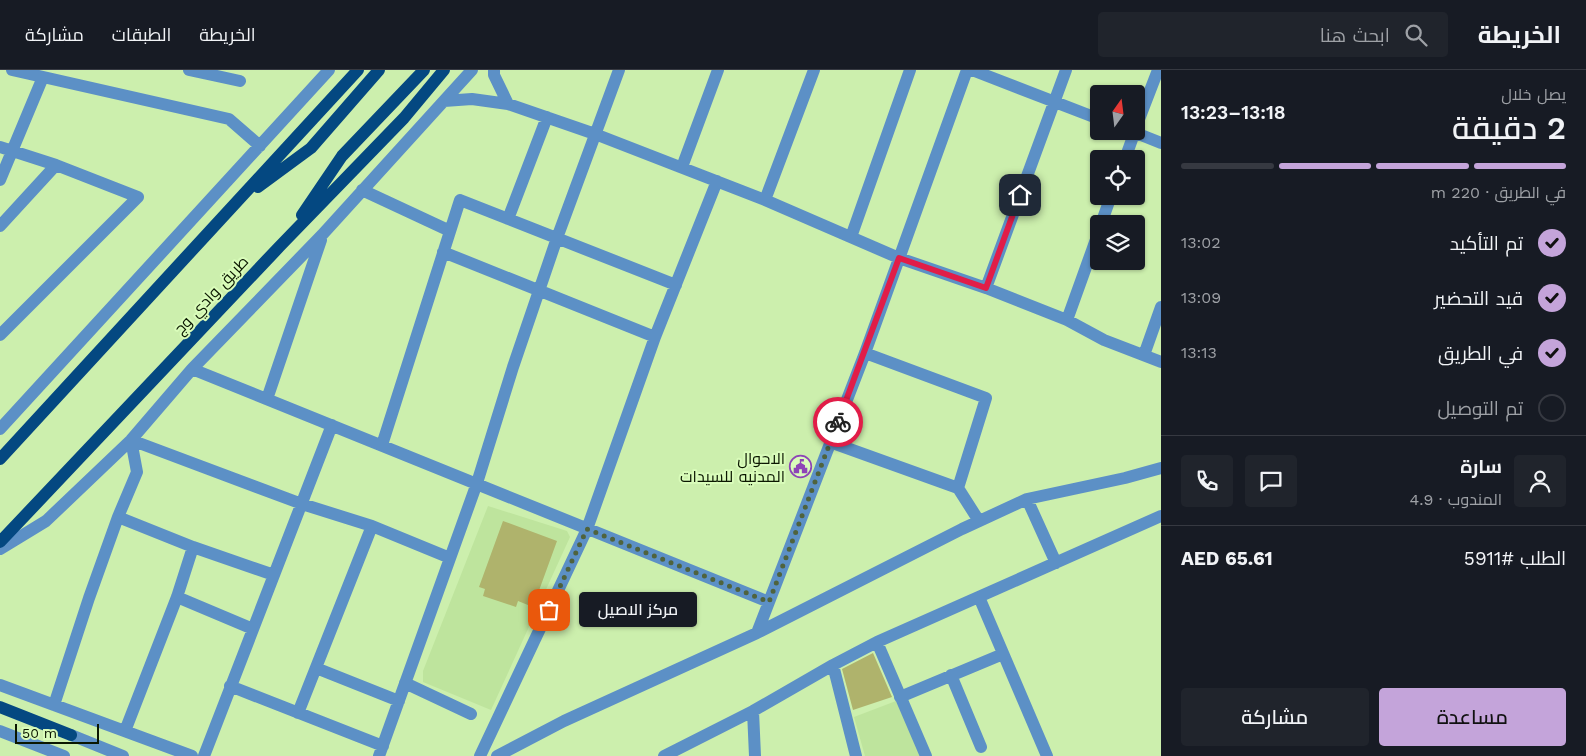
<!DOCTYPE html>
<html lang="ar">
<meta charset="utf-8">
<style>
body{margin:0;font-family:"Work Sans",Cairo,sans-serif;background:#20242c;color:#f1f3f6;direction:rtl;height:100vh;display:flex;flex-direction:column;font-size:19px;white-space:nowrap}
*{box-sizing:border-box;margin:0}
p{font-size:16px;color:#9ea1a6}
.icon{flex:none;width:28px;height:28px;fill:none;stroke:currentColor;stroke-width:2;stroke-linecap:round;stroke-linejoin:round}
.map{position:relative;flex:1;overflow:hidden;direction:ltr}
.drawer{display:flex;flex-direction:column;background:#171b24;width:425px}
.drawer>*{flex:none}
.needle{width:32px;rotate:14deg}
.tools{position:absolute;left:1090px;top:15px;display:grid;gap:10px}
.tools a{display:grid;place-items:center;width:55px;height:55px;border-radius:5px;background:#171b24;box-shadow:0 1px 4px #0004;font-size:25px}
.scale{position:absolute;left:15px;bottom:12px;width:84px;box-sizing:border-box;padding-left:5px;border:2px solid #0b1701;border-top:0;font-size:14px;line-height:18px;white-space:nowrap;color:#0b1701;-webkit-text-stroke:4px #d9fcba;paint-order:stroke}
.pin{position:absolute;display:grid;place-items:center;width:42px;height:42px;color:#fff;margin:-21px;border-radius:10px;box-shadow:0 2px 8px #0006}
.courier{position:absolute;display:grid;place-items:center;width:50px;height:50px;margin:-25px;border:4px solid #e11d48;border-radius:50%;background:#fff;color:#222;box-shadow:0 1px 6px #0007}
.bubble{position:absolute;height:35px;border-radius:5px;background:#171b24;box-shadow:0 1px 4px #0004;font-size:16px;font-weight:600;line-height:35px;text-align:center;direction:rtl}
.headline em{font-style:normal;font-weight:600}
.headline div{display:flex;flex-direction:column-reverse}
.headline{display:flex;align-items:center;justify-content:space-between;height:85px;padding:0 20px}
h1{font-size:32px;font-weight:600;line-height:38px}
.bar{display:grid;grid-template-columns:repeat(4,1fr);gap:8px 5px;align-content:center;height:60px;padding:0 20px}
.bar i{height:6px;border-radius:4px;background:#363941}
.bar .on{background:#c4a4da}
.bar p{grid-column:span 4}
.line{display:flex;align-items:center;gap:12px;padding:0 20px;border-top:1px solid #363941}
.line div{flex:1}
.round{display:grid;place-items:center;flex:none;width:52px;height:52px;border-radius:5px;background:#20242c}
ol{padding:0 20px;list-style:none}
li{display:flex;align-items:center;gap:15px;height:55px}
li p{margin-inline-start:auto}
li .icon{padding:5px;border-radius:50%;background:#c4a4da;color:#111;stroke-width:4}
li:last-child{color:#9ea1a6}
li i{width:28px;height:28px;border:2px solid #363941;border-radius:50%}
.button{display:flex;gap:10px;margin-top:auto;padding:10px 20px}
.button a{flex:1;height:58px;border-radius:5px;background:#c4a4da;color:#111;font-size:20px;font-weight:600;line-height:58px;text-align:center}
.button a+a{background:#20242c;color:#f1f3f6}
header{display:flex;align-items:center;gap:30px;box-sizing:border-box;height:70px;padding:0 25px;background:#171b24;border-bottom:1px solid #363941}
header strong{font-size:24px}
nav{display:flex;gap:28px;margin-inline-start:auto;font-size:18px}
.search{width:350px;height:45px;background:#20242c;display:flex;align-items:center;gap:12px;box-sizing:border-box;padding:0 18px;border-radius:5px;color:#9ea1a6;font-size:19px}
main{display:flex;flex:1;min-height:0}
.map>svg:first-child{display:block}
</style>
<header>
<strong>الخريطة</strong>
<div class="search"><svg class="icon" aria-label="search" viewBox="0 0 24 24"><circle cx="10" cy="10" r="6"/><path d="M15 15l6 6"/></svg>ابحث هنا</div>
<nav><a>الخريطة</a><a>الطبقات</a><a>مشاركة</a></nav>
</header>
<main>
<section class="drawer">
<div class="headline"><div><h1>2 دقيقة</h1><p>يصل خلال</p></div><em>13:18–13:23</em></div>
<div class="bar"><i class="on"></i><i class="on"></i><i class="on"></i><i></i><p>في الطريق · 220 m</p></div>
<ol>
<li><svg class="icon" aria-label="check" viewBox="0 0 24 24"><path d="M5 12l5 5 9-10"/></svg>تم التأكيد<p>13:02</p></li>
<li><svg class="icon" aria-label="check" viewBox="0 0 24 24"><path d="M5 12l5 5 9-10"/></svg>قيد التحضير<p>13:09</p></li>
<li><svg class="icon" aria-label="check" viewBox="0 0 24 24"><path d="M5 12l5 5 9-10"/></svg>في الطريق<p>13:13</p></li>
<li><i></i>تم التوصيل</li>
</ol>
<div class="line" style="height:90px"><a class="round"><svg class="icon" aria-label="person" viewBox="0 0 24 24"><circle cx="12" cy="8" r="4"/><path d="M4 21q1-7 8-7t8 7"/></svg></a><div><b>سارة</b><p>المندوب · 4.9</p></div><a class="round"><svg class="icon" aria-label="chat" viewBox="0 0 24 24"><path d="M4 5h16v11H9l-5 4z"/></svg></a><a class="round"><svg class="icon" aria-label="phone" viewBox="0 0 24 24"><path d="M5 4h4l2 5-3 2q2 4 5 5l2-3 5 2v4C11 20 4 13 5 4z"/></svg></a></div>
<div class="line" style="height:65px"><div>الطلب #5911</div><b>AED 65.61</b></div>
<div class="button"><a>مساعدة</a><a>مشاركة</a></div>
</section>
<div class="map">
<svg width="1161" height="686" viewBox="0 0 1161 686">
<rect width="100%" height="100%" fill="#ccefad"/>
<path fill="#bee49d" d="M488 436 567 461 570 467 491 640 423 612V601Z
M896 631 921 686H865L854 647Z"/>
<path fill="#afb36c" d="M503 451 557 471 533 537 518 531 516 537 483 526 485 519 479 517Z
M873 583 892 627 853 640 842 599Z"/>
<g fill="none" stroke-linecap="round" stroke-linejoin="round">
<path stroke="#5c90c6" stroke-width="12" d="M12 0 229 49 260 76
M189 0 240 11
M494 0V5L508 34
M972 0 1099 49
M444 31 472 29 508 34 595 64 765 130 899 188 986 218 1067 250 1104 270 1161 292
M1136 57 1158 0
M1131 61 1161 73
M0 77 56 95 138 127 0 265
M1125 89 1135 61
M682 97 718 0
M0 110 43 7
M362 120 450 161
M765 130 814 0
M508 149 547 47
M1101 154 1111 126
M0 156 56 95
M851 167 910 0
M443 182 655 267
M986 218 1066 0
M1067 250 1099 161
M865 283 986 328 958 418
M1144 285 1161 237
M192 299 769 532
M267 329 321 170
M0 359 329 0
M830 372 958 418 979 451
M382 375 460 130 676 215
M1027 429 1056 493
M118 447 193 477 274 505
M0 479 46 451 131 370 192 299 322 165 472 0
M177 527 253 559
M979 527 1047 686
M757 563 865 283 967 0
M877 572 926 686
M833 595 856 686
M316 598 399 631
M951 605 981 677
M405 613 471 644
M0 615 192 686
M230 616 383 676
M900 627 1003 584
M54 635 89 528 118 447 137 402 131 370 302 434 372 456 450 488
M753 641 755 686
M298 643 372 456
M0 661 64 686
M125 661 177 527 193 477
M71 665 123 686
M204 686 332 355
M379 686 477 413 513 297 557 168 619 0
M480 686 587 459 655 267 717 111
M497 686 564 651 757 563 962 459 1027 429 1125 408 1161 398
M664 686 753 641 833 595 877 572 1161 446"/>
<path stroke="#044881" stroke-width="12" d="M258 117 311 78 379 0
M302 145 342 86 424 0
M0 389 358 0
M0 472 280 176 404 48 444 0
M0 637 71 665"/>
</g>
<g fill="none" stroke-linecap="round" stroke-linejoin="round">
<path stroke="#4f633d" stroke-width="5" stroke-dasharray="0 9" d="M549 540 587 459 769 532 838 352"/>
<path stroke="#e11d48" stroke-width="6" d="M838 352 899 188 986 218 1020 125"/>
</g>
<defs>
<symbol id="civic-ring" viewBox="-11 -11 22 22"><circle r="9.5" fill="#d9fcba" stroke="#8d44b7" stroke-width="1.5"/><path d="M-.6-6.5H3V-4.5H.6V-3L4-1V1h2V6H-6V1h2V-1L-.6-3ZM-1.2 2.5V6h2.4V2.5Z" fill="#8d44b7"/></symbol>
</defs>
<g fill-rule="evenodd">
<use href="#civic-ring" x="788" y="384" width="25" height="25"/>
</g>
<g text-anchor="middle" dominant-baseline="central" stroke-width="4" stroke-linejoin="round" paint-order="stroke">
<g font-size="16" fill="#0b1701" stroke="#d9fcba">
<text transform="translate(211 225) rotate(-47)">طريق وادي وج</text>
</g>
<g font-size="16" fill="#0b1701" stroke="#d9fcba" text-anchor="end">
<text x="785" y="388">الاحوال<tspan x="785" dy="18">المدنيه للسيدات</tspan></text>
</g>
</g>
</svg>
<div class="tools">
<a><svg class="needle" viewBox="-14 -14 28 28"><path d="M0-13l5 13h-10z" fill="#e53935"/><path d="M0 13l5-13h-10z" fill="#9ea1a6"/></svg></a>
<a><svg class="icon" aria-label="locate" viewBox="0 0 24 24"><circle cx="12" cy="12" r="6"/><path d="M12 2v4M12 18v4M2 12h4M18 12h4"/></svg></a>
<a><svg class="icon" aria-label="layers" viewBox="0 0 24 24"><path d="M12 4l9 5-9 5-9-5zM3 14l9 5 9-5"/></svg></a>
</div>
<div class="scale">50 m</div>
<div class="pin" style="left:549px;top:540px;background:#ea580c"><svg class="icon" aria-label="bag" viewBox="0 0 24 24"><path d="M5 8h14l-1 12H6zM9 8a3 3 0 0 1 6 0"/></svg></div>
<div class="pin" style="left:1020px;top:125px;background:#1f2937"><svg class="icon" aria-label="home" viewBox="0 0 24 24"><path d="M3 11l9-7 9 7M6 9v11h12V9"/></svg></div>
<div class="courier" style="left:838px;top:352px"><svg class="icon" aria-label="bike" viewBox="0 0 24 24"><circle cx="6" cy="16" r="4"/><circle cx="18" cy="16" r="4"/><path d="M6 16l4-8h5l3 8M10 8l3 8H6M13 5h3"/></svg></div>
<div class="bubble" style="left:579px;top:522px;width:118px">مركز الاصيل</div>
</div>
</main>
